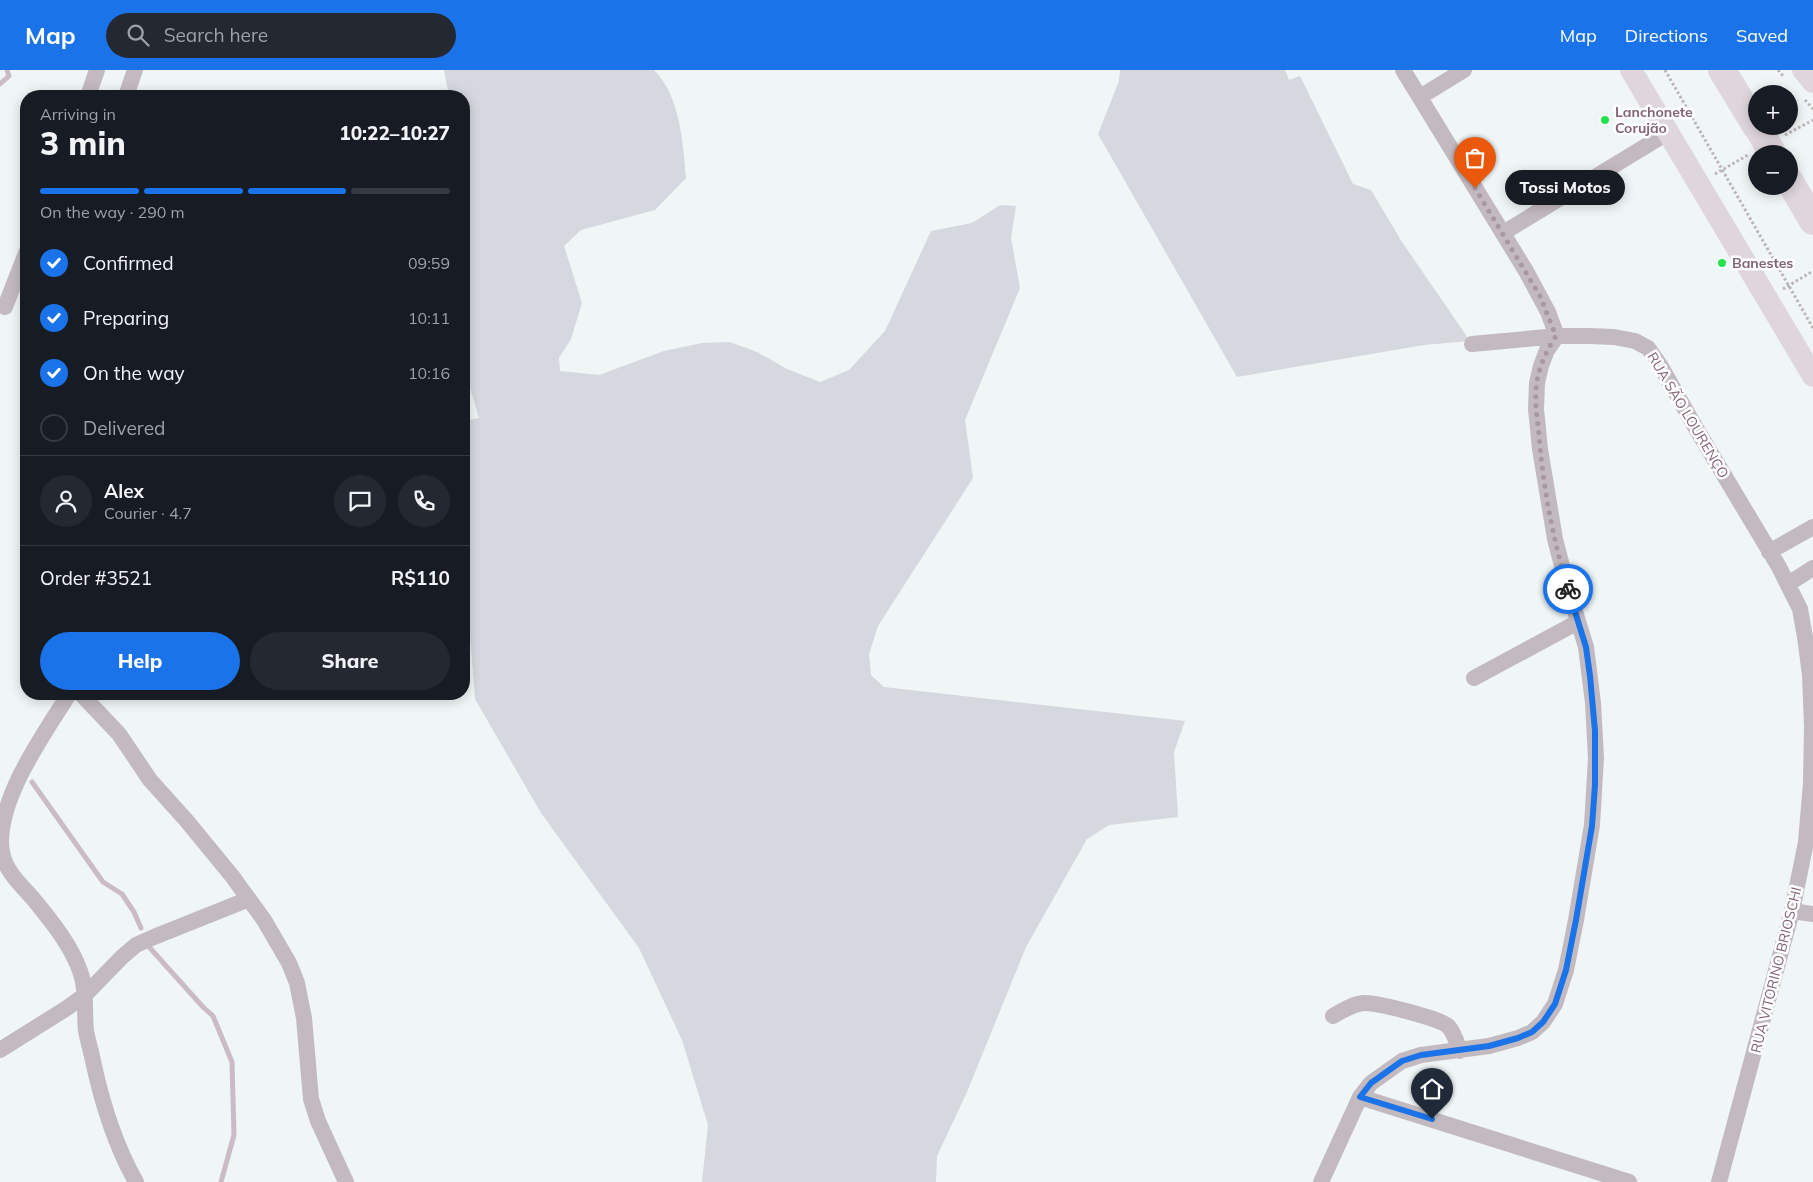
<!DOCTYPE html>
<meta charset="utf-8">
<style>
body{margin:0;font-family:Mulish,sans-serif;background:#242831;color:#f1f3f6;height:100vh;display:flex;flex-direction:column;font-size:19px;white-space:nowrap}
*{box-sizing:border-box;margin:0}
p{font-size:16px;color:#9ea1a6}
.icon{flex:none;width:28px;height:28px;fill:none;stroke:currentColor;stroke-width:2;stroke-linecap:round;stroke-linejoin:round}
.map{position:relative;flex:1;overflow:hidden}
.details{position:absolute;left:20px;top:20px;width:450px;height:610px;display:flex;flex-direction:column;background:#171b24;border-radius:20px;box-shadow:0 2px 12px #0003}
.details>*{flex:none}
.buttons{position:absolute;left:1748px;top:15px;display:grid;gap:10px}
.buttons a{display:grid;place-items:center;width:50px;height:50px;border-radius:50%;background:#171b24;box-shadow:0 2px 12px #0003;font-size:25px}
.pin{position:absolute;display:grid;place-items:center;width:42px;height:42px;color:#fff;margin:-51px -21px;border-radius:50% 50% 50% 0;rotate:-45deg;box-shadow:0 0 5px #0007}
.pin .icon{rotate:45deg}
.courier{position:absolute;display:grid;place-items:center;width:50px;height:50px;margin:-25px;border:4px solid #1a73e8;border-radius:50%;background:#fff;color:#222;box-shadow:0 1px 6px #0007}
.bubble{position:absolute;height:35px;border-radius:18px;background:#171b24;box-shadow:0 2px 12px #0003;font-size:16px;font-weight:800;line-height:35px;text-align:center}
.overview em{font-style:normal;font-weight:800}
.overview div{display:flex;flex-direction:column-reverse}
.overview{display:flex;align-items:center;justify-content:space-between;height:85px;padding:0 20px}
h1{font-size:32px;font-weight:800;line-height:38px}
.bar{display:grid;grid-template-columns:repeat(4,1fr);gap:8px 5px;align-content:center;height:60px;padding:0 20px}
.bar i{height:6px;border-radius:4px;background:#363941}
.bar .current{background:#1a73e8}
.bar p{grid-column:span 4}
.line{display:flex;align-items:center;gap:12px;padding:0 20px;border-top:1px solid #363941}
.line div{flex:1}
.round{display:grid;place-items:center;flex:none;width:52px;height:52px;border-radius:26px;background:#242831}
ol{padding:0 20px;list-style:none}
li{display:flex;align-items:center;gap:15px;height:55px}
li p{margin-inline-start:auto}
li .icon{padding:5px;border-radius:50%;background:#1a73e8;color:#fff;stroke-width:4}
li:last-child{color:#9ea1a6}
li i{width:28px;height:28px;border:2px solid #363941;border-radius:50%}
.cta{display:flex;gap:10px;margin-top:auto;padding:10px 20px}
.cta a{flex:1;height:58px;border-radius:30px;background:#1a73e8;color:#fff;font-size:20px;font-weight:800;line-height:58px;text-align:center}
.cta a+a{background:#242831;color:#f1f3f6}
header{display:flex;align-items:center;gap:30px;box-sizing:border-box;height:70px;padding:0 25px;background:#1a73e8;color:#fff}
header strong{font-size:24px}
nav{display:flex;gap:28px;margin-inline-start:auto;font-size:18px}
.search{width:350px;height:45px;background:#242831;display:flex;align-items:center;gap:12px;box-sizing:border-box;padding:0 18px;border-radius:28px;color:#9ea1a6;font-size:19px}
.map>svg:first-child{display:block}
</style>
<header>
<strong>Map</strong>
<div class="search"><svg class="icon" aria-label="search" viewBox="0 0 24 24"><circle cx="10" cy="10" r="6"/><path d="M15 15l6 6"/></svg>Search here</div>
<nav><a>Map</a><a>Directions</a><a>Saved</a></nav>
</header>
<div class="map">
<svg width="1813" height="1112" viewBox="0 0 1813 1112">
<rect width="100%" height="100%" fill="#f0f5f5"/>
<path fill="#d5d8de" d="M444 0H654C680 26 683 72 686 108L655 140 581 160 564 176 582 233 571 269 559 288 560 301 599 305 664 281 702 273 730 272 757 282 787 299 820 312 849 300 885 261 931 161 972 153 1000 135 1016 136 1011 168 1020 218 965 350 973 408 878 556 869 584 871 605 884 617 1185 651 1174 682 1178 747 1109 755 1087 769 1026 877 967 1022 937 1086 936 1112H702L708 1055 682 970 639 878 541 743 475 629 467 528 464 524V351L479 348 464 298V26H449Z
M1120 0H1285L1289 10 1300 6 1353 114 1371 120 1402 172 1470 271 1424 275 1237 307 1098 64 1119 11Z"/>
<g fill="none" stroke-linecap="round" stroke-linejoin="round">
<path stroke="#cabbc6" stroke-width="5" d="M0 14 9 6 7 0
M32 712 103 812 122 824 134 842 141 858
M150 878 203 937 213 946 232 992 234 1065 221 1112"/>
<path stroke="#bbb5b8" stroke-width="3" stroke-dasharray="2.5 2.5" stroke-linecap="butt" d="M1665 0 1813 258
M1778 0 1784 7
M1805 30 1813 39
M1785 65 1813 50
M1715 104 1748 85
M1783 219 1813 201"/>
<path stroke="#c3babf" stroke-width="16" d="M1403 0 1526 201 1548 242 1557 266
M88 26 97 0
M126 26 135 0
M1420 27 1464 0
M1503 163 1669 62
M5 237 26 183
M1472 274 1557 266H1590L1614 267 1635 271 1648 278 1660 295 1697 360 1779 497 1800 539 1805 567 1810 605 1812 657 1811 713 1806 772 1792 841 1719 1112
M1769 482 1813 457
M1788 514 1813 498
M1474 608 1578 552
M69 624C44 664 0 725 1 774 2 800 20 813 35 831 52 852 71 875 80 901 87 920 84 941 86 961 88 971 91 981 93 991 102 1033 115 1075 136 1112
M81 624 119 664 150 710 186 750 232 806 264 850 289 893 297 913 304 948 311 1029 318 1051 346 1112
M1792 841 1813 844
M1333 946C1342 941 1354 933 1365 933 1379 933 1438 948 1448 956 1454 962 1457 973 1460 981
M0 980 67 938 85 925 122 887 136 875 154 867 249 829
M1360 1027 1629 1112
M1321 1112 1360 1027 1371 1013 1402 991 1421 985 1489 976 1518 968 1532 962 1543 952 1555 934 1566 900 1576 850 1592 755 1596 688 1593 633 1586 577 1567 515 1555 469 1540 379 1536 339 1537 313 1541 296 1547 280 1557 266"/>
<path stroke="#ded6da" stroke-width="22" d="M1631 0 1813 306
M1803 0 1813 12"/>
<path stroke="#ded6da" stroke-width="28" d="M1722 0 1756 56
M1757 56 1773 84
M1789 110 1813 151"/>
</g>
<g fill="none" stroke-linecap="round" stroke-linejoin="round">
<path stroke="#a896a2" stroke-width="5" stroke-dasharray="0 9" d="M1475 118 1540 226 1556 266C1547 280 1540 294 1537 311 1534 329 1537 347 1539 365 1543 417 1553 469 1568 519"/>
<path stroke="#1a73e8" stroke-width="6" d="M1432 1049 1360 1027 1371 1013 1402 991 1421 985 1489 976 1518 968 1532 962 1543 952 1555 934 1566 900 1576 850 1592 756 1595 715V661L1590 606 1586 577 1568 519"/>
</g>
<g fill="#22e34b" stroke="#fff" stroke-width="2">
<circle cx="1605" cy="50" r="5"/>
<circle cx="1722" cy="193" r="5"/>
</g>
<g text-anchor="middle" dominant-baseline="central" stroke-width="5" stroke-linejoin="round" paint-order="stroke">
<g font-size="14" font-weight="bold" fill="#826375" stroke="#fff" text-anchor="start">
<text x="1615" y="42">Lanchonete<tspan x="1615" dy="16">Corujão</tspan></text>
<text x="1732" y="193">Banestes</text>
</g>
<g font-size="14" fill="#826375" stroke="#fff">
<text transform="translate(1688 345) rotate(59)">RUA SÃO LOURENÇO</text>
<text transform="translate(1776 900) rotate(-76)">RUA VITORINO BRIOSCHI</text>
</g>
</g>
</svg>
<div class="buttons">
<a>+</a>
<a>−</a>
</div>
<div class="pin" style="left:1475px;top:118px;background:#ea580c"><svg class="icon" aria-label="bag" viewBox="0 0 24 24"><path d="M5 8h14l-1 12H6zM9 8a3 3 0 0 1 6 0"/></svg></div>
<div class="pin" style="left:1432px;top:1049px;background:#1f2937"><svg class="icon" aria-label="home" viewBox="0 0 24 24"><path d="M3 11l9-7 9 7M6 9v11h12V9"/></svg></div>
<div class="courier" style="left:1568px;top:519px"><svg class="icon" aria-label="bike" viewBox="0 0 24 24"><circle cx="6" cy="16" r="4"/><circle cx="18" cy="16" r="4"/><path d="M6 16l4-8h5l3 8M10 8l3 8H6M13 5h3"/></svg></div>
<div class="bubble" style="left:1505px;top:100px;width:120px">Tossi Motos</div>
<section class="details">
<div class="overview"><div><h1>3 min</h1><p>Arriving in</p></div><em>10:22–10:27</em></div>
<div class="bar"><i class="current"></i><i class="current"></i><i class="current"></i><i></i><p>On the way · 290 m</p></div>
<ol>
<li><svg class="icon" aria-label="check" viewBox="0 0 24 24"><path d="M5 12l5 5 9-10"/></svg>Confirmed<p>09:59</p></li>
<li><svg class="icon" aria-label="check" viewBox="0 0 24 24"><path d="M5 12l5 5 9-10"/></svg>Preparing<p>10:11</p></li>
<li><svg class="icon" aria-label="check" viewBox="0 0 24 24"><path d="M5 12l5 5 9-10"/></svg>On the way<p>10:16</p></li>
<li><i></i>Delivered</li>
</ol>
<div class="line" style="height:90px"><a class="round"><svg class="icon" aria-label="person" viewBox="0 0 24 24"><circle cx="12" cy="8" r="4"/><path d="M4 21q1-7 8-7t8 7"/></svg></a><div><b>Alex</b><p>Courier · 4.7</p></div><a class="round"><svg class="icon" aria-label="chat" viewBox="0 0 24 24"><path d="M4 5h16v11H9l-5 4z"/></svg></a><a class="round"><svg class="icon" aria-label="phone" viewBox="0 0 24 24"><path d="M5 4h4l2 5-3 2q2 4 5 5l2-3 5 2v4C11 20 4 13 5 4z"/></svg></a></div>
<div class="line" style="height:65px"><div>Order #3521</div><b>R$110</b></div>
<div class="cta"><a>Help</a><a>Share</a></div>
</section>
</div>
